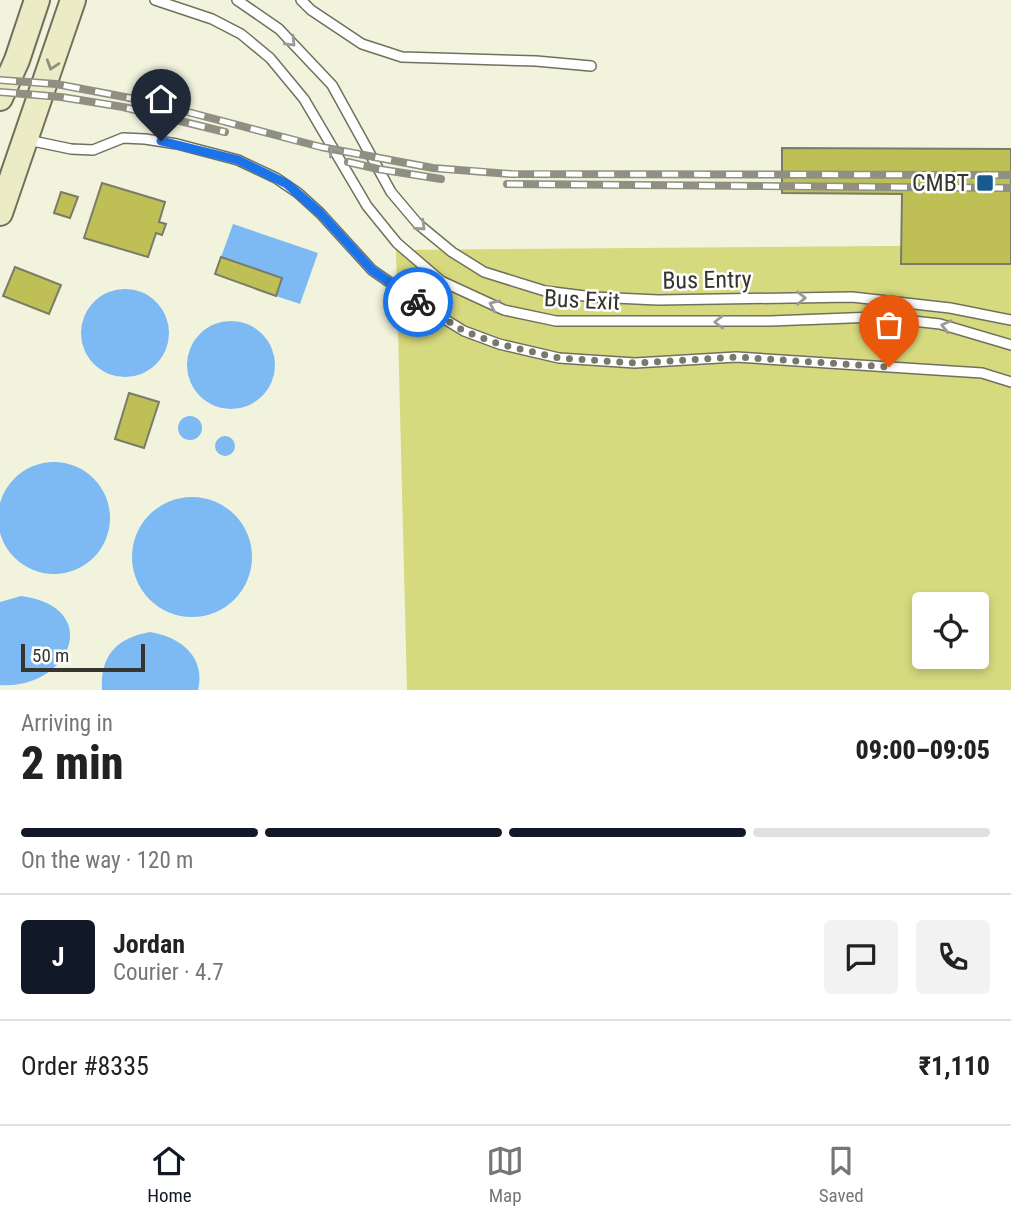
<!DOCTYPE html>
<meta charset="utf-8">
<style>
body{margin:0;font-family:"Roboto Condensed",sans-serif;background:#f2f2f2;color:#222;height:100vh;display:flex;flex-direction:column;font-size:26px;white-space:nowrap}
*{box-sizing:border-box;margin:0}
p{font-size:23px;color:#767676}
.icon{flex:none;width:38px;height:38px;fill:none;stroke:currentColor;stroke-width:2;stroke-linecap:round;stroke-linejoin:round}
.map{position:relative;height:690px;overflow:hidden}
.sheet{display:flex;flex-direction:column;background:#fff;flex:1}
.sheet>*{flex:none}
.buttons{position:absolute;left:912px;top:592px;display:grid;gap:14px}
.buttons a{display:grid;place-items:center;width:77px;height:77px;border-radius:7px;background:#fff;box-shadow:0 4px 10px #0003;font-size:35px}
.scale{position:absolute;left:21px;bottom:18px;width:124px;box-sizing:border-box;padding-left:7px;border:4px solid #36362e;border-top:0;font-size:19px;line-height:24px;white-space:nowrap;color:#36362e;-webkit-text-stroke:5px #fff;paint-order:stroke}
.pin{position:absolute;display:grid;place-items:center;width:60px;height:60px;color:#fff;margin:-72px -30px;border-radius:50% 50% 50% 0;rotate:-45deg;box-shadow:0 0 7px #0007}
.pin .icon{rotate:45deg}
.courier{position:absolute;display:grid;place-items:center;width:70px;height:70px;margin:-35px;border:5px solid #1a73e8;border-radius:50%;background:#fff;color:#222;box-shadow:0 2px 9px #0007}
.overview em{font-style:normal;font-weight:800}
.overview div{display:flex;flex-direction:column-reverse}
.overview{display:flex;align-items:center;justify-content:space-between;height:119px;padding:0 21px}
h1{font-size:46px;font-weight:800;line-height:52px}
.bar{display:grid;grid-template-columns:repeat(4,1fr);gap:10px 7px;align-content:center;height:84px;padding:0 21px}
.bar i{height:9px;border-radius:5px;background:#e0e0e0}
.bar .active{background:#111827}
.bar p{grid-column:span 4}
.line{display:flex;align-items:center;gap:18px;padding:0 21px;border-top:2px solid #e0e0e0}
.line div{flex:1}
.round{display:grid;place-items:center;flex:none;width:74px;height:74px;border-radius:7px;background:#f2f2f2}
.dock{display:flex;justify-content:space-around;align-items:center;height:98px;border-top:2px solid #e0e0e0;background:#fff;font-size:19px;color:#767676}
.dock a{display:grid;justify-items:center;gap:4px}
.dock .active{color:#111827}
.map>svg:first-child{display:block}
</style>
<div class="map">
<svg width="1011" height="690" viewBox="0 0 1011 690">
<rect width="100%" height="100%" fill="#f2f3dd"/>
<path fill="#d7d97e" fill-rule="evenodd" d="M1011 245V690H407L396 250ZM924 604H976V656H924Z"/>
<path fill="#7db9f2" d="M233 224 318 253 300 304 276 296 282 278 221 257Z
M81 333a44 44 0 1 1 88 0a44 44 0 1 1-88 0Z
M187 365a44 44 0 1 1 88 0a44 44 0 1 1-88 0Z
M178 428a12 12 0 1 1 24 0a12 12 0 1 1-24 0Z
M215 446a10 10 0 1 1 20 0a10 10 0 1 1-20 0Z
M-2 518a56 56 0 1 1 112 0a56 56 0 1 1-112 0Z
M132 557a60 60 0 1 1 120 0a60 60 0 1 1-120 0Z
M21 596C105 607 70 690 0 685V602Z
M150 632C180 637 206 656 198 690H102C100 655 117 638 150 632Z"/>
<path fill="#bec056" stroke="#7a7b68" stroke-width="2" d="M782 148 1011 149V264H901L902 194 782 193Z
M102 183 165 202 159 222 166 224 162 235 156 233 148 257 84 238Z
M61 192 78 197 70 218 54 213Z
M221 257 282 278 276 296 215 274Z
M15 267 61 285 49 314 3 296Z
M129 393 159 402 144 448 115 439Z"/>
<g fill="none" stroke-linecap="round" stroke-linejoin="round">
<defs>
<path id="service" d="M155 0 212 19 241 34 270 58 304 99 367 206 397 243 441 281 504 310 556 321H770L876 317 940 324 1011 345
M237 0 279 29 332 85 391 192 418 224 452 252 484 272 545 291 593 297 658 300 852 297 950 308 1011 320
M301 0 311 10 362 44 402 57 536 61 591 66
M28 140 71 149 93 150 123 138 145 139 177 144 238 160 276 178 298 193 320 213 372 270 428 309 464 331 499 344 559 358 635 363 736 357 982 373 1011 382"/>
<path id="secondary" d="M0 98 17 60 37 0
M0 213 73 0"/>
</defs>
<use href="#service" stroke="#70715d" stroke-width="12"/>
<use href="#secondary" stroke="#70715d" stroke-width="28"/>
<use href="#service" stroke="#fff" stroke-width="9"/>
<use href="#secondary" stroke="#ebebc5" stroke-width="24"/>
<defs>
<path id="rail" d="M0 80 56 84 146 101 321 147 433 168 511 174 1011 175
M0 92 61 97 123 107 225 132
M348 162 378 169 441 179
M507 184 1011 188"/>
</defs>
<use href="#rail" stroke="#8f9081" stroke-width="8"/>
<use href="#rail" stroke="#fff" stroke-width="5" stroke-dasharray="16" stroke-linecap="butt"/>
</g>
<defs><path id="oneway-chevron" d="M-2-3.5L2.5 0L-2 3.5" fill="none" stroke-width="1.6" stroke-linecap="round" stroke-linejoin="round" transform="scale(1.75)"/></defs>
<g stroke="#9a9a96">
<use href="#oneway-chevron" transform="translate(291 42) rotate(46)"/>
<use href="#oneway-chevron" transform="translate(334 151) rotate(-120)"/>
<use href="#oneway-chevron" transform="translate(421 226) rotate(43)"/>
<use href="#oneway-chevron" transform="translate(801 298) rotate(-1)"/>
<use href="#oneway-chevron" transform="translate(494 305) rotate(-156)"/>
<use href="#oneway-chevron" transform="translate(719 322) rotate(180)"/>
<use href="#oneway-chevron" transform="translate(946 326) rotate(-167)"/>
</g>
<use stroke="#90907a" href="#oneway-chevron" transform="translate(52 65) rotate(108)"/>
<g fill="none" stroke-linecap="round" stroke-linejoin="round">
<path stroke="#78786b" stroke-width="7" stroke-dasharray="0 12.6" d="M418 302 464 331 499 344 559 358 635 363 736 357 889 367"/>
<path stroke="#1a73e8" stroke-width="9" d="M161 141 238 160 287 184 320 213 372 270 418 302"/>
</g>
<rect fill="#185a8f" stroke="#fff" stroke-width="2.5" x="976" y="174" width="18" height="18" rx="3.5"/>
<g text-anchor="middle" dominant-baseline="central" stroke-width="5" stroke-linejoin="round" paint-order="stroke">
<g font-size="24" fill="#36362e" stroke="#fff" text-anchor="end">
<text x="969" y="183">CMBT</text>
</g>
<g font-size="24" fill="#36362e" stroke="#fff">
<text transform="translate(707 280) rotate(-1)">Bus Entry</text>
<text transform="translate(582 300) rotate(3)">Bus Exit</text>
</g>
</g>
</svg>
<div class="buttons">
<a><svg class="icon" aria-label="locate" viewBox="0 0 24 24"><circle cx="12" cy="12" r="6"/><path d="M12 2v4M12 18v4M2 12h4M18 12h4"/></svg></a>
</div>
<div class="scale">50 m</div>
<div class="pin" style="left:889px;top:367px;background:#ea580c"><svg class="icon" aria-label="bag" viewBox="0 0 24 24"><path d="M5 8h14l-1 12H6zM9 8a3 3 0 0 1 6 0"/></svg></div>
<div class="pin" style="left:161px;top:141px;background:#1f2937"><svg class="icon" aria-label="home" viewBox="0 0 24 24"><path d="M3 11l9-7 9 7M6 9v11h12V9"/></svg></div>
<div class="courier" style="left:418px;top:302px"><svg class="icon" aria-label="bike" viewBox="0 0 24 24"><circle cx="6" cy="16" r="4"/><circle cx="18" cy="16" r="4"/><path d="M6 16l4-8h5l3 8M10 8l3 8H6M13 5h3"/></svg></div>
</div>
<section class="sheet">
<div class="overview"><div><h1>2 min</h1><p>Arriving in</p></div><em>09:00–09:05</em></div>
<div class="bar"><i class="active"></i><i class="active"></i><i class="active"></i><i></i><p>On the way · 120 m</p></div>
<div class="line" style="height:126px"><b class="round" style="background:#111827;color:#fff">J</b><div><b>Jordan</b><p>Courier · 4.7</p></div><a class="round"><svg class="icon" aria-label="chat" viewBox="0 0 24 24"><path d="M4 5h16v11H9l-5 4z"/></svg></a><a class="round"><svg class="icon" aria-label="phone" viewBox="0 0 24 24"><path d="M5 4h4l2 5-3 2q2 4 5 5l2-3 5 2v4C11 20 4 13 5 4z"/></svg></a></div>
<div class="line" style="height:91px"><div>Order #8335</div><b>₹1,110</b></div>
</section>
<nav class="dock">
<a class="active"><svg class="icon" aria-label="home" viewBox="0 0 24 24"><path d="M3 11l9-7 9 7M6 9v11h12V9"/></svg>Home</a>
<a><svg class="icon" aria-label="map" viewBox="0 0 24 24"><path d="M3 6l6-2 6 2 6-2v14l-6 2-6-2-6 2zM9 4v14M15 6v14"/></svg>Map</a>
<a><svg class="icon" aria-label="saved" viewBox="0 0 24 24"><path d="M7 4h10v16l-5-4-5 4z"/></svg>Saved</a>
</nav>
